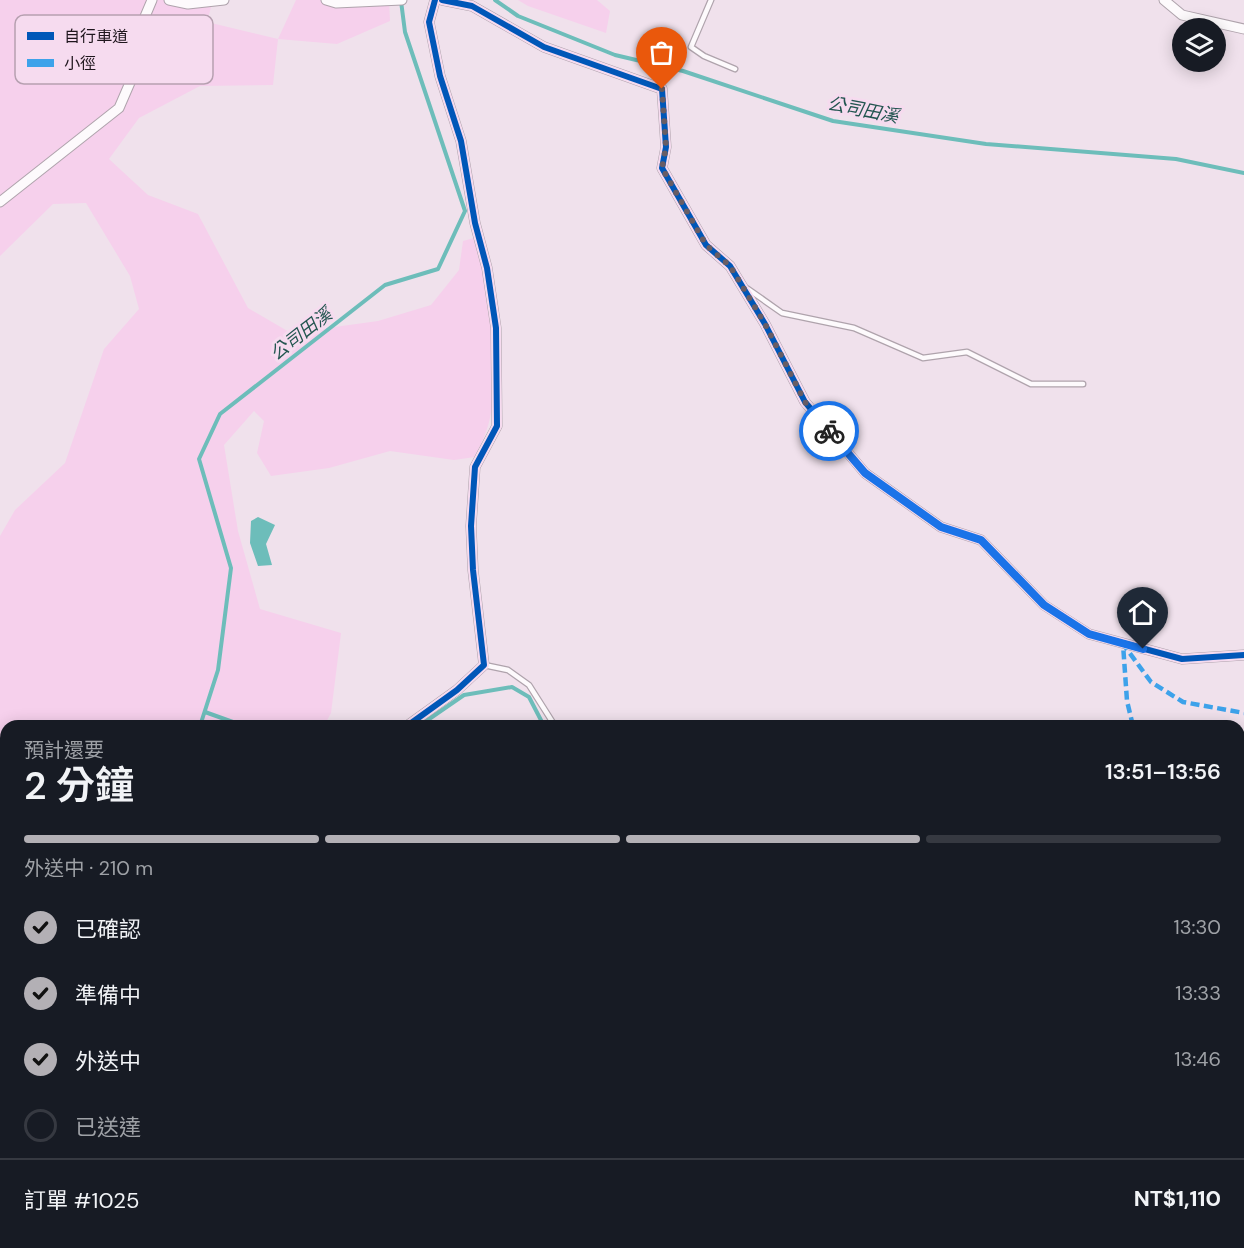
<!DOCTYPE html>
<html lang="zh-TW">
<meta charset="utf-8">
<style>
body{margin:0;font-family:"DM Sans","Noto Sans TC",sans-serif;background:#20242c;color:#f1f3f6;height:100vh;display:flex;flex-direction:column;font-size:22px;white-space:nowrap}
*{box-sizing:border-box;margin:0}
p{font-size:20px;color:#9ea1a6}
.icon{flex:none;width:33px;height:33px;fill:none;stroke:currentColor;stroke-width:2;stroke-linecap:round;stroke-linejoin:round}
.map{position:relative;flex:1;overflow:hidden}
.drawer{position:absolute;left:0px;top:720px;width:1245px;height:528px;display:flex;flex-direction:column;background:#171b24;border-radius:18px 18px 0 0;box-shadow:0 3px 15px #0003}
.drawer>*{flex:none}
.fabs{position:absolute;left:1172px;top:18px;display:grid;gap:12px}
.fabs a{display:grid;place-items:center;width:54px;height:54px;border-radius:50%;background:#171b24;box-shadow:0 3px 15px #0003;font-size:30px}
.pin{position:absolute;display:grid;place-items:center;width:51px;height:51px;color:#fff;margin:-62px -26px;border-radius:50% 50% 50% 0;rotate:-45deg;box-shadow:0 0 6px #0007}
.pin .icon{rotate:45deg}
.courier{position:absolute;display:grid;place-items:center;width:60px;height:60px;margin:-30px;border:4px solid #1a73e8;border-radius:50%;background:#fff;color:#222;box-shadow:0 2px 8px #0007}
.overview em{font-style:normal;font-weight:600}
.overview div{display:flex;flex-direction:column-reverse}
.overview{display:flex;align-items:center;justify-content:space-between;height:102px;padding:0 24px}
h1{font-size:39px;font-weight:600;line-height:45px}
.bar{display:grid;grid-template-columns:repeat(4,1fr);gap:9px 6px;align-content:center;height:72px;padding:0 24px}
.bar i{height:8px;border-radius:4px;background:#363941}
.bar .on{background:#b3b0b5}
.bar p{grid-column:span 4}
.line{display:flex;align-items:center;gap:15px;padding:0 24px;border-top:2px solid #363941}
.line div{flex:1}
ol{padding:0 24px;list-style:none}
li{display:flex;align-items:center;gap:18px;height:66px}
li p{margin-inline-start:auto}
li .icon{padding:6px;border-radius:50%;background:#b3b0b5;color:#111;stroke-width:4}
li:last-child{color:#9ea1a6}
li i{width:33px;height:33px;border:3px solid #363941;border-radius:50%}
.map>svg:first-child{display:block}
</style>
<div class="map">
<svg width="1244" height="1248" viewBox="0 0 1244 1248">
<rect width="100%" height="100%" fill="#f0e1ec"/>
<path fill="#f6d0ec" d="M0 0H213L207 22 278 39 296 0H389L390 21 337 44 278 39 273 85 200 86 139 118 109 159 148 195 198 214 248 308 291 333 378 321 431 305 459 270 463 241 474 238C491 275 500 383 489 422 486 434 480 446 475 457L454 460 390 451 329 468 271 476 257 453 264 421 254 411 224 445 238 531 260 609 341 633 331 713 324 726H6V1021L0 1028V536L15 510 65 463 104 349 139 309 130 276 86 203 53 204 0 256Z
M518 0H597L610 11 606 33 528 6Z
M1244 995V1248H395L400 1242H1239V996Z"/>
<path fill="#6dbdba" d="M258 517 275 525 266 544 272 565 258 566 250 543 251 521Z"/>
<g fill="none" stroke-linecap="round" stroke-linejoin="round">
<path stroke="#6dbdba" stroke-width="4" d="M495 0 518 16 615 55 683 71 833 121 986 144 1176 159 1244 173
M205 712 244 726
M200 726 218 670 231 568 199 459 220 414 385 285 438 269 465 211 405 32 401 1
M419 726 464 695 512 687 529 697 544 726
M924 726H942
M1239 797 1244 802
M0 947 6 935"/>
<defs>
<path id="lane" d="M711 0 691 47 704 56 735 69
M748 289 782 313 854 328 923 358 967 352 1031 384H1083
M484 665 508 670 529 685 555 726
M1239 1017 1244 1015
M1239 1065 1244 1071
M824 1242 825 1248
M898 1242 903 1248
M556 1248 558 1242"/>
<path id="street" d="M169 0 188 4 224 0
M326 0 336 3 402 0
M442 0 472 6 544 47 662 89 666 147 662 168 706 245 730 266 765 324 805 402 865 473 941 527 981 540 1044 605 1089 634 1182 659 1244 655
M1164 0 1182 15 1244 29
M0 202 119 108 132 78 138 33 152 0
M407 726 457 690 484 665 473 570 471 526 475 467 497 426 496 328 487 268 475 223 461 141 440 76 429 22 435 0
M35 1242V1248"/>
</defs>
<use href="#lane" stroke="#afa3ac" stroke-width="7"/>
<use href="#street" stroke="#afa3ac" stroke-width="11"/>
<use href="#lane" stroke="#fdfafc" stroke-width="4.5"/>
<use href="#street" stroke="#fdfafc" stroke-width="9"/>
<path stroke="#3da2ea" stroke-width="4.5" stroke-dasharray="9 4.5" stroke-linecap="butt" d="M1133 726 1127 701 1123 644 1151 682 1183 702 1244 713
M92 1248 98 1242
M169 1248 172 1242"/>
<defs>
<path id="cycleway" d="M442 0 472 6 544 47 662 89 666 147 662 168 706 245 730 266 765 324 805 402 865 473 941 527 981 540 1044 605 1089 634 1182 659 1244 655
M407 726 457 690 484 665 473 570 471 526 475 467 497 426 496 328 487 268 475 223 461 141 440 76 429 22 435 0"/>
</defs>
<use href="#cycleway" stroke="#f6dbef" stroke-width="10"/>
<use href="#cycleway" stroke="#0057b8" stroke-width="6"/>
</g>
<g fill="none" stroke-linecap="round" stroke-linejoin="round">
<path stroke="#685d65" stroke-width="6" stroke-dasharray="0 10.8" d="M662 89 666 147 662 168 706 245 730 266 765 324 805 402 829 431"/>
<path stroke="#1a73e8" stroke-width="8" d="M829 431 865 473 941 527 981 540 1044 605 1089 634 1143 649"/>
</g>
<g text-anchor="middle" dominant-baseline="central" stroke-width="6" stroke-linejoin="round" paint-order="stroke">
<g font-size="18" font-style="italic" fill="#235550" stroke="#f6dbef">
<text transform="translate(863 110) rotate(11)">公司田溪</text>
<text transform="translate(301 334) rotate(-38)">公司田溪</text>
</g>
</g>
<rect x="15" y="15" width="198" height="69" rx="9" fill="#f6dbef" stroke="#b6a0b0" stroke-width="1.5"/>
<rect x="27" y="32" width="27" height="8" fill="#0057b8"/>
<rect x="27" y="59" width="27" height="8" fill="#3da2ea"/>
<g font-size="16" fill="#1f161d">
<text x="64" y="42">自行車道</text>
<text x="64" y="69">小徑</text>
</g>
</svg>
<div class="fabs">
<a><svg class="icon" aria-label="layers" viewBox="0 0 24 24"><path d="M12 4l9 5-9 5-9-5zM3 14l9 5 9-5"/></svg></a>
</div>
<div class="pin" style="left:662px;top:89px;background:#ea580c"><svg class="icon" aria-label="bag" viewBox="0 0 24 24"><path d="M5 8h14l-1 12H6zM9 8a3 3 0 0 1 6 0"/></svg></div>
<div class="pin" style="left:1143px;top:649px;background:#1f2937"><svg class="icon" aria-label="home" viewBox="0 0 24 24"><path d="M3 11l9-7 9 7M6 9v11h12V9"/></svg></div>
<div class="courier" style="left:829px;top:431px"><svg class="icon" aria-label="bike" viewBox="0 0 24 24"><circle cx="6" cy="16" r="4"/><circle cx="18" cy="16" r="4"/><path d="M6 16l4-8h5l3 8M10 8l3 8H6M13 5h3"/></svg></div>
<section class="drawer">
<div class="overview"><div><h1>2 分鐘</h1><p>預計還要</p></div><em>13:51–13:56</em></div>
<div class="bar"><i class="on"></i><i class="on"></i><i class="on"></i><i></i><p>外送中 · 210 m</p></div>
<ol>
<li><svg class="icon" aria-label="check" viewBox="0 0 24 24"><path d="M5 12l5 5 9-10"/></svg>已確認<p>13:30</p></li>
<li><svg class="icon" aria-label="check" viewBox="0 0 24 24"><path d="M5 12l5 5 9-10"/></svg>準備中<p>13:33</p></li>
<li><svg class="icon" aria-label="check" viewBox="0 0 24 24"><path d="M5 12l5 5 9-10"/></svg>外送中<p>13:46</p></li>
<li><i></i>已送達</li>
</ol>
<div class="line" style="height:78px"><div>訂單 #1025</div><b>NT$1,110</b></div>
</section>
</div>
